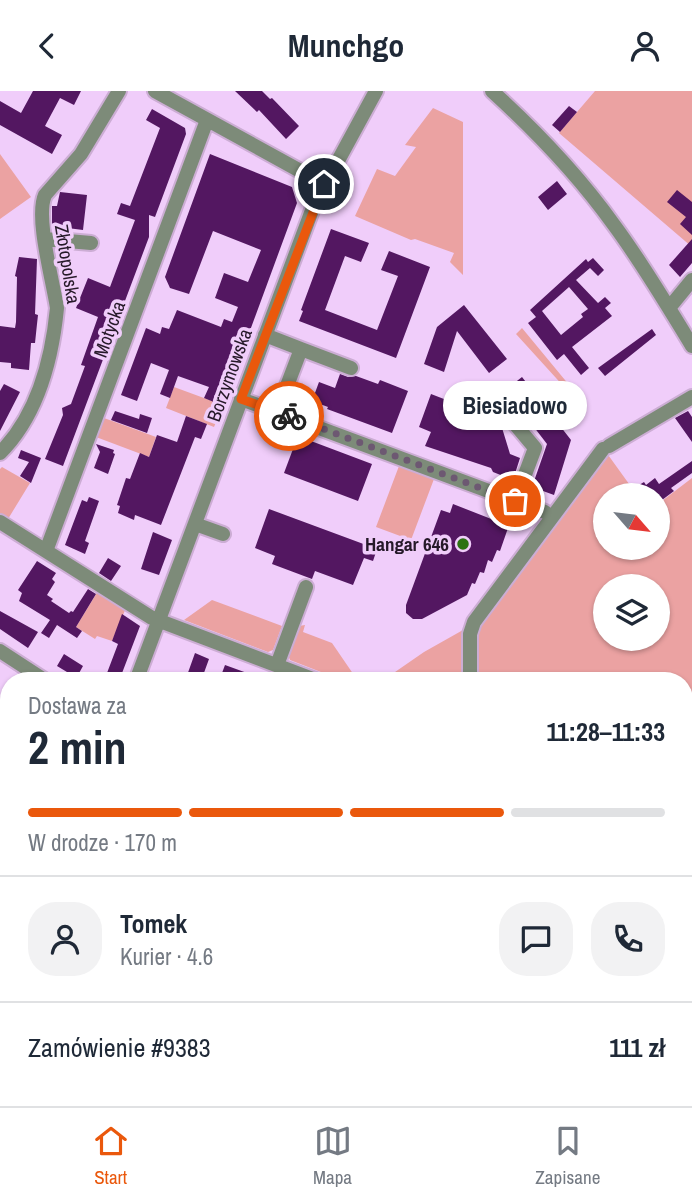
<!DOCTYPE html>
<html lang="pl">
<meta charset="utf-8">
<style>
body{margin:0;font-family:"Archivo Narrow",sans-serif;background:#f2f2f3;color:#1f2937;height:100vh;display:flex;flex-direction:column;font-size:26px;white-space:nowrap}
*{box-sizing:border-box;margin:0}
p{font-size:23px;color:#747a83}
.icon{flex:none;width:38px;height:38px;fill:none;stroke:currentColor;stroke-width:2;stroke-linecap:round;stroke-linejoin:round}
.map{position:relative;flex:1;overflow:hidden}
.panel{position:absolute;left:0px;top:581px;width:693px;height:434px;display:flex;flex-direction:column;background:#fff;border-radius:28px 28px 0 0;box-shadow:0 2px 5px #0004}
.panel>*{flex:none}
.needle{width:46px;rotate:118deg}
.fabs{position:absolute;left:593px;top:392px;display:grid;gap:14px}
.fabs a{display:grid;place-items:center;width:77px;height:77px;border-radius:50%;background:#fff;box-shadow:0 2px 5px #0004;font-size:35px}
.pin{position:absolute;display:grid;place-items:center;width:60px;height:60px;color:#fff;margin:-30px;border:4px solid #fff;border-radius:50%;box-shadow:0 2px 7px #0007}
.courier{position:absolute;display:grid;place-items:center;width:70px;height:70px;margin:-35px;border:5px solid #ea580c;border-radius:50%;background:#fff;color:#222;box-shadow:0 2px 9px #0007}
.bubble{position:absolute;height:49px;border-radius:24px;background:#fff;box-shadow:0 2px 5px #0004;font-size:23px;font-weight:800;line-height:49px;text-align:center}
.overview em{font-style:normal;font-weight:800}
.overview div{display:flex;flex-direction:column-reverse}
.overview{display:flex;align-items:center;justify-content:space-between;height:119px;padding:0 28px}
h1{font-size:46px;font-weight:800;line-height:52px}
.bar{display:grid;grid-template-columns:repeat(4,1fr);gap:10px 7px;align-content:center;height:84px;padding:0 28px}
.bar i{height:9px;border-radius:5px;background:#e0e1e3}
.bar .active{background:#ea580c}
.bar p{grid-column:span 4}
.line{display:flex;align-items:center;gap:18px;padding:0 28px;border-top:2px solid #e0e1e3}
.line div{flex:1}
.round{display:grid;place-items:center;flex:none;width:74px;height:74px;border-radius:28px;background:#f2f2f3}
header{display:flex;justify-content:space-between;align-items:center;height:91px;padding:0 28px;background:#fff;font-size:32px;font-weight:800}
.tab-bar{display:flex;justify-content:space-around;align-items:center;height:98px;border-top:2px solid #e0e1e3;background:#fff;font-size:19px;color:#747a83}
.tab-bar a{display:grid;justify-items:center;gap:4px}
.tab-bar .active{color:#ea580c}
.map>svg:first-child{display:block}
</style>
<header><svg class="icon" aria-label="back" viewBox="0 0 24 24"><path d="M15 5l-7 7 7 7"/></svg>Munchgo<svg class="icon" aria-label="person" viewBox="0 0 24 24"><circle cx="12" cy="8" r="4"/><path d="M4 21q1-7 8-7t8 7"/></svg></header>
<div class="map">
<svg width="692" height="1015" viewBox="0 0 692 1015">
<rect width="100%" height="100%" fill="#f0cdfa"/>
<path fill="#eba2a2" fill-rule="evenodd" d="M595 0H692V156L559 42Z
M433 17 463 31V184L450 171 454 162 415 148 411 149 355 125 377 78 395 85 416 56 405 54Z
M0 63 31 106 0 128Z
M522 237 579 306 576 309 516 243Z
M174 296 223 314 214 336 166 317Z
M104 327 156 346 149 366 96 346Z
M606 361 637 404H606V457H658V413L692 387V832L684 835V590H475L474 552 480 529ZM606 495H658V548H606Z
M399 375 434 388 411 449 376 436Z
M2 376 30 392 8 428 0 423V378Z
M98 500 126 517 112 550 97 545 95 548 76 536Z
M212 509 282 535 273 559 268 561 184 529Z
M305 534 303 541 332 552 358 590H344L290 569 288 564 299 535Z
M463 539 466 590H382L424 561Z
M9 987V1006H57L55 1015H0V993Z"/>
<path fill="#531761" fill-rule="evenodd" d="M33 0H81L74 14 60 7 45 35 62 44 52 63 0 34V10L21 22Z
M235 0H262L270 8 272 7 299 35 286 48 259 19 257 21Z
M569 15 577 21 560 41 552 34Z
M152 18 185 37 186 43 155 126 149 124V146L63 375 45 368 63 324 62 317 71 313 85 275 81 274 98 226 76 217 88 187 110 196 135 129 117 123 121 112 130 115 160 37 146 29Z
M210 63 292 96 297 112 224 310H222L221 314 204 307 209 296 178 285 170 307 160 303 169 279 151 272 137 310 121 304 146 237 160 243 162 236 169 238 177 219 221 236 224 228 232 231 238 216 215 207 224 182 248 191 261 159 213 140 189 203 170 197 165 186Z
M557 90 567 103 548 119 538 106Z
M677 99 692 111V144L680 133 686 126 667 111Z
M60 101 87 104 83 139 52 135V115H57Z
M331 138 369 152 361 171 345 165 325 219 377 239 398 185 381 179 389 160 430 176 396 267 299 230 303 220 301 219Z
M692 148V172L680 186 669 174Z
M19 166 37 168 35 223 38 224 37 233 35 252H31L29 279 11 277V272L0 271V235L15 237 16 231 17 186 15 185Z
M593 167 604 179 598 185 590 177 576 189 598 212 605 206 611 212 605 217 612 225 572 256 589 277 581 284 564 263 557 269 528 232 536 226 530 219 586 168 588 171ZM569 196 588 218 581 223 583 226 561 244 542 220Z
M464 214 507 268 489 282 457 240 444 281 424 273 437 236Z
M652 238 656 244 605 285 598 277Z
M340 283 348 286 356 285 378 293 380 289 408 300 392 342 327 318 328 316 312 310 319 291 335 297Z
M522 286 571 349 554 404 532 396 547 353 517 314 513 317 503 318 499 327 510 363 520 367 513 389 493 381 491 377 425 355 431 341 419 336 431 303 462 315 466 330Z
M4 293 20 301 0 340V300Z
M115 320 139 328 140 323 152 327 147 342 111 329Z
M688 320 692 326V351L675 327Z
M186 325 207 333 201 348 195 346 161 434 135 424 134 429 118 422 120 415 117 414 126 387 130 388 140 362 149 366 157 344 177 351Z
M303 347 372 373 358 410 284 382 296 350 300 351Z
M96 353 114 359 113 362 115 363 108 383 94 377 100 361Z
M21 359 41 367 31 392 20 385 29 371 18 367Z
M692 370V382L671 397 674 400 658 412V404H642L636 396 644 391 646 394 655 387 659 393Z
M89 406 99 410 85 450 89 452 85 463 65 454 82 409 87 411Z
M453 413 504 433V435L508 437 500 460 497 459 492 471 488 469 484 482 480 481 475 493 472 492 467 504 422 528H413L406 522V514L441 419 450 422Z
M269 418 377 458 373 470 364 467 353 494 315 480 312 488 272 473 275 465 255 457Z
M153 441 172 449 159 484 141 478Z
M108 467 121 475 111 490 99 482Z
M37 470 56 482 52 488 55 491 47 504 53 508 51 510 69 522 71 520 73 521 88 498 96 503 76 536 82 540 77 547 57 534 49 547 41 542 50 529 19 510 22 502 18 499Z
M0 520 38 541 28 557 0 538Z
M122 523 140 535 119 590H88V584L107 582 118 553 112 550Z
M195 562 209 568 201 590H185Z
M64 563 83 575 78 584 74 581 72 584 57 575Z
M225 574 266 589 265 590H219Z
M9 702V752L0 763V715Z"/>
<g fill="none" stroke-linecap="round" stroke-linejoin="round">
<defs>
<path id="minor" d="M155 0 324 93
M492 0C536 40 579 85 614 134 643 173 667 214 692 255
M45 148 91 152
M669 217 692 189
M265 244 301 258 277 321
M301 258 351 277
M241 308 545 421
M509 326 535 357 515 410
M609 355 692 306
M0 362C37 325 52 268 57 217 53 190 35 126 45 104L81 63 119 0
M0 431 152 527 318 590
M195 433 223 443
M46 460 207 29
M0 560 46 590
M277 574 306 496
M136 590 314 114 376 0
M470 590V543L474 531 603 358
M0 685 9 691
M0 810 9 817
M0 860 9 852
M684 912 692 895
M684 951 692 954
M0 953 9 947
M0 976 9 969
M172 1006 178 1015
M198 1006 203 1015
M302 1006 322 1015
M449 1006 451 1015
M479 1015 480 1006
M636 1015 640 1006"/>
</defs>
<use href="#minor" stroke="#ccadd4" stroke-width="18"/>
<use href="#minor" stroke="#7d8b79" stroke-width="14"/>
</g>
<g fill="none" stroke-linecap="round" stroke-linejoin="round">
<path stroke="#6d5872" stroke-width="7" stroke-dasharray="0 12.6" d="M289 325 515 410"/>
<path stroke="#ea580c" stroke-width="9" d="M289 325 241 308 324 93"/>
</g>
<circle fill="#2c7212" stroke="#f0cdfa" stroke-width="2.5" cx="463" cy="453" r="7"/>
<g text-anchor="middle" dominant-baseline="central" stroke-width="7" stroke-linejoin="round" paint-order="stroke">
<g font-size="19" fill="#261929" stroke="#f0cdfa">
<text transform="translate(68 173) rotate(81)">Złotopolska</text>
<text transform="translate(109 238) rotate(-70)">Motycka</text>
<text transform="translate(229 284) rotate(-70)">Borzymowska</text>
</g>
<g font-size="19" font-weight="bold" fill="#261929" stroke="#f0cdfa" text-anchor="end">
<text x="449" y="453">Hangar 646</text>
</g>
</g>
</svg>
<div class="fabs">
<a><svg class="needle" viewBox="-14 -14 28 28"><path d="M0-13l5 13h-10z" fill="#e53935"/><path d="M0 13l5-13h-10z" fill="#747a83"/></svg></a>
<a><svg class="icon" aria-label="layers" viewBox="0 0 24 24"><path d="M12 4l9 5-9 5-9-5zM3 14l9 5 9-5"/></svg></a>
</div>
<div class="pin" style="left:515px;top:410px;background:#ea580c"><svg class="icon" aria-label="bag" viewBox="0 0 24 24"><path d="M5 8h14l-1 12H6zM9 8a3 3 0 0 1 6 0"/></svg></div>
<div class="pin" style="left:324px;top:93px;background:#1f2937"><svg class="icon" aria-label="home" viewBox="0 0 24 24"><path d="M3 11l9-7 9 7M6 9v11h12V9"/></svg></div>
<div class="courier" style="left:289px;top:325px"><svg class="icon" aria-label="bike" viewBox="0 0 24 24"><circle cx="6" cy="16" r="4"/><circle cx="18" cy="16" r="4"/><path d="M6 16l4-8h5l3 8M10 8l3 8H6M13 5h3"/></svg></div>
<div class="bubble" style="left:443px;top:290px;width:144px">Biesiadowo</div>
<section class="panel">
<div class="overview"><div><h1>2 min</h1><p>Dostawa za</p></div><em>11:28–11:33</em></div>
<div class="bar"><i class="active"></i><i class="active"></i><i class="active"></i><i></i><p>W drodze · 170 m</p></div>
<div class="line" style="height:126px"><a class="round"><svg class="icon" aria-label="person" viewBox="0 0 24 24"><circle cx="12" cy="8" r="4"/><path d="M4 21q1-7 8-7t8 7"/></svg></a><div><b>Tomek</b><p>Kurier · 4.6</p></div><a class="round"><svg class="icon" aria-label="chat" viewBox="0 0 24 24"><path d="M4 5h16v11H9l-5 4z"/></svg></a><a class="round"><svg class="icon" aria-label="phone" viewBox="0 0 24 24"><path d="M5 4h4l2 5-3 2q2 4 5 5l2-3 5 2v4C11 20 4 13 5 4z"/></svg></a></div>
<div class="line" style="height:91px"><div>Zamówienie #9383</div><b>111 zł</b></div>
</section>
</div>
<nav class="tab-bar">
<a class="active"><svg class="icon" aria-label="home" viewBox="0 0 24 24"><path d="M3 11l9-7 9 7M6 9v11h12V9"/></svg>Start</a>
<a><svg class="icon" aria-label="map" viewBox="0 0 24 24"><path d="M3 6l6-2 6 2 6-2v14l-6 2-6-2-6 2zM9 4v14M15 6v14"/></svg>Mapa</a>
<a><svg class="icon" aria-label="saved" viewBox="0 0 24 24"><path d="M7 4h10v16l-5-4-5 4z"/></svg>Zapisane</a>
</nav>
